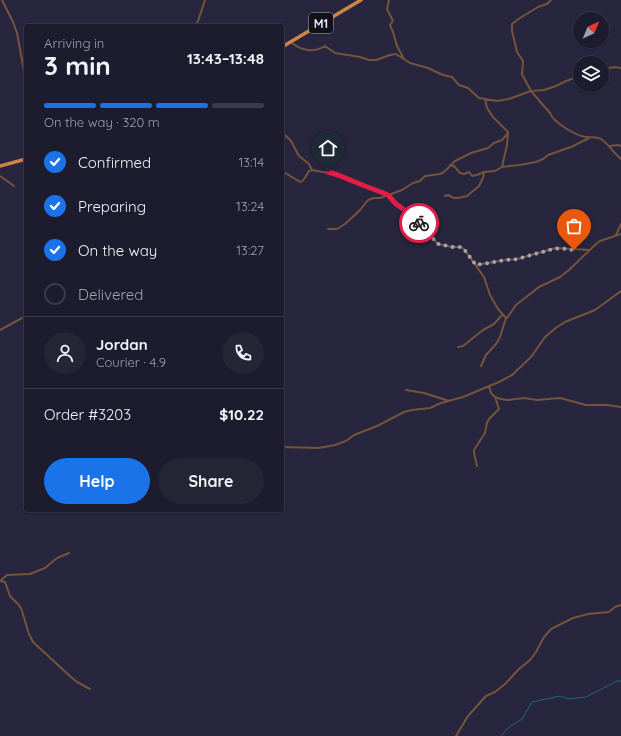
<!DOCTYPE html>
<meta charset="utf-8">
<style>
body{margin:0;font-family:Quicksand,sans-serif;background:#252536;color:#f1f3f6;height:100vh;display:flex;flex-direction:column;font-size:15px;white-space:nowrap}
*{box-sizing:border-box;margin:0}
p{font-size:13px;color:#a0a1aa}
.icon{flex:none;width:22px;height:22px;fill:none;stroke:currentColor;stroke-width:2;stroke-linecap:round;stroke-linejoin:round}
.map{position:relative;flex:1;overflow:hidden}
.sheet{position:absolute;left:24px;top:24px;width:260px;height:488px;display:flex;flex-direction:column;background:#1d1c2e;border-radius:4px;box-shadow:0 1px 3px #0004,0 0 0 1px #3b3a4a}
.sheet>*{flex:none}
.needle{width:26px;rotate:44deg}
.tools{position:absolute;left:573px;top:12px;display:grid;gap:8px}
.tools a{display:grid;place-items:center;width:36px;height:36px;border-radius:50%;background:#1d1c2e;box-shadow:0 1px 3px #0004,0 0 0 1px #3b3a4a;font-size:20px}
.pin{position:absolute;display:grid;place-items:center;width:34px;height:34px;color:#fff;margin:-41px -17px;border-radius:50% 50% 50% 0;rotate:-45deg;box-shadow:0 0 4px #0007}
.pin .icon{rotate:45deg}
.courier{position:absolute;display:grid;place-items:center;width:40px;height:40px;margin:-20px;border:3px solid #e11d48;border-radius:50%;background:#fff;color:#222;box-shadow:0 1px 5px #0007}
.overview em{font-style:normal;font-weight:700}
.overview div{display:flex;flex-direction:column-reverse}
.overview{display:flex;align-items:center;justify-content:space-between;height:68px;padding:0 20px}
h1{font-size:26px;font-weight:700;line-height:30px}
.bar{display:grid;grid-template-columns:repeat(4,1fr);gap:6px 4px;align-content:center;height:48px;padding:0 20px}
.bar i{height:5px;border-radius:3px;background:#3b3a4a}
.bar .on{background:#1a73e8}
.bar p{grid-column:span 4}
.line{display:flex;align-items:center;gap:10px;padding:0 20px;border-top:1px solid #3b3a4a}
.line div{flex:1}
.round{display:grid;place-items:center;flex:none;width:42px;height:42px;border-radius:21px;background:#252536}
ol{padding:0 20px;list-style:none}
li{display:flex;align-items:center;gap:12px;height:44px}
li p{margin-inline-start:auto}
li .icon{padding:4px;border-radius:50%;background:#1a73e8;color:#fff;stroke-width:4}
li:last-child{color:#a0a1aa}
li i{width:22px;height:22px;border:2px solid #3b3a4a;border-radius:50%}
.button{display:flex;gap:8px;margin-top:auto;padding:8px 20px}
.button a{flex:1;height:46px;border-radius:24px;background:#1a73e8;color:#fff;font-size:16px;font-weight:700;line-height:46px;text-align:center}
.button a+a{background:#252536;color:#f1f3f6}
.map>svg:first-child{display:block}
</style>
<div class="map">
<svg width="621" height="736" viewBox="0 0 621 736">
<rect width="100%" height="100%" fill="#27263e"/>
<g fill="none" stroke-linecap="round" stroke-linejoin="round">
<path stroke="#20657e" stroke-width="1" d="M501 736 509 727 522 719 532 702 560 696 568 699 586 697 617 681H621"/>
<path stroke="#75543b" stroke-width="2" d="M2 0 13 22 17 33 26 82
M389 0 387 9 393 21 390 25 393 32 397 46 404 59
M551 0 547 4 538 7 520 18 512 24V31L517 52 523 61 522 74 524 78 531 91 550 113C553 122 576 136 586 137 591 138 596 136 601 139 610 145 613 153 621 159
M195 26 198 21 205 0
M291 42C301 51 314 53 325 46L335 53 360 57 369 60H376L390 55 396 54 410 63 428 68 443 75 452 77 459 85 468 88 479 98 497 101 509 99 531 91 544 90 556 86 566 81 580 76
M602 69 615 67 621 68
M282 132 291 141 299 156 309 164 312 170
M610 146 618 145 621 146
M450 165 454 166 460 173 464 174 469 172 472 176 477 175 484 172 495 171 502 167 507 145 508 132 493 117 487 108 485 99
M502 167 520 165 536 162 543 159 548 155 571 147 589 138
M282 171 300 182C305 181 306 175 309 171L312 170 339 175 365 186 386 193 389 196 396 204 407 211 420 224 438 244 452 247H461L464 249 484 277 490 295 498 309 506 318
M0 176 14 186
M445 196 448 195 454 198H458L467 196 479 186 483 178 484 172
M328 229H337L345 224 360 210 368 200 374 198H380L402 190 413 183 420 181 425 176 440 174 444 172 455 161 471 153 488 148 494 143 502 140 508 133
M616 235 621 224
M476 265 505 260 518 259 531 255 556 248 589 250
M0 330 22 318
M458 347 463 346 483 330 494 324 502 315
M481 366 486 355 496 344 500 337 506 318H507L516 305 539 287 560 277 569 270 596 244 600 241 621 234
M489 386 491 393 495 397 501 399 507 400 524 398 537 400 560 398 586 405H607L621 407
M406 390 424 393 449 401
M282 447 319 448 335 445 346 441 354 435 377 426 404 412 412 410 430 408 441 403 463 397 499 382 512 375 531 357 545 337 557 327 565 322 595 310 621 291
M477 466 474 453V450L485 433 487 423 489 419 499 409 495 397
M0 581 5 582 10 596 18 604 21 608 29 634 33 642 71 677 77 682 90 689
M0 581 7 575 30 574 45 568 57 558 69 553
M456 736 468 716 486 696 495 692 505 684 519 669 530 660 536 652 544 637 551 629 573 618 588 614 609 612 615 607 621 605"/>
<path stroke="#ce8446" stroke-width="3.5" d="M282 47 361 0
M0 166 26 159"/>
</g>
<g fill="none" stroke-linecap="round" stroke-linejoin="round">
<path stroke="#a2a2b4" stroke-width="4" stroke-dasharray="0 7.2" d="M419 223 438 244 452 247H461L464 249 476 265 506 260 518 259 531 255 553 249 560 248 574 250"/>
<path stroke="#e11d48" stroke-width="5" d="M328 172 338 175 365 186 386 194 389 196 396 204 406 211 419 223"/>
</g>
<g text-anchor="middle" dominant-baseline="central" stroke-width="4" stroke-linejoin="round" paint-order="stroke">
<rect fill="#11111b" stroke="#a5a5b3" stroke-width="1" x="309" y="13" width="24" height="20" rx="3"/>
<g font-size="12" font-weight="bold" fill="#e4e4f4">
<text x="321" y="23">M1</text>
</g>
</g>
</svg>
<div class="tools">
<a><svg class="needle" viewBox="-14 -14 28 28"><path d="M0-13l5 13h-10z" fill="#e53935"/><path d="M0 13l5-13h-10z" fill="#a0a1aa"/></svg></a>
<a><svg class="icon" aria-label="layers" viewBox="0 0 24 24"><path d="M12 4l9 5-9 5-9-5zM3 14l9 5 9-5"/></svg></a>
</div>
<div class="pin" style="left:574px;top:250px;background:#ea580c"><svg class="icon" aria-label="bag" viewBox="0 0 24 24"><path d="M5 8h14l-1 12H6zM9 8a3 3 0 0 1 6 0"/></svg></div>
<div class="pin" style="left:328px;top:172px;background:#1f2937"><svg class="icon" aria-label="home" viewBox="0 0 24 24"><path d="M3 11l9-7 9 7M6 9v11h12V9"/></svg></div>
<div class="courier" style="left:419px;top:223px"><svg class="icon" aria-label="bike" viewBox="0 0 24 24"><circle cx="6" cy="16" r="4"/><circle cx="18" cy="16" r="4"/><path d="M6 16l4-8h5l3 8M10 8l3 8H6M13 5h3"/></svg></div>
<section class="sheet">
<div class="overview"><div><h1>3 min</h1><p>Arriving in</p></div><em>13:43–13:48</em></div>
<div class="bar"><i class="on"></i><i class="on"></i><i class="on"></i><i></i><p>On the way · 320 m</p></div>
<ol>
<li><svg class="icon" aria-label="check" viewBox="0 0 24 24"><path d="M5 12l5 5 9-10"/></svg>Confirmed<p>13:14</p></li>
<li><svg class="icon" aria-label="check" viewBox="0 0 24 24"><path d="M5 12l5 5 9-10"/></svg>Preparing<p>13:24</p></li>
<li><svg class="icon" aria-label="check" viewBox="0 0 24 24"><path d="M5 12l5 5 9-10"/></svg>On the way<p>13:27</p></li>
<li><i></i>Delivered</li>
</ol>
<div class="line" style="height:72px"><a class="round"><svg class="icon" aria-label="person" viewBox="0 0 24 24"><circle cx="12" cy="8" r="4"/><path d="M4 21q1-7 8-7t8 7"/></svg></a><div><b>Jordan</b><p>Courier · 4.9</p></div><a class="round"><svg class="icon" aria-label="phone" viewBox="0 0 24 24"><path d="M5 4h4l2 5-3 2q2 4 5 5l2-3 5 2v4C11 20 4 13 5 4z"/></svg></a></div>
<div class="line" style="height:52px"><div>Order #3203</div><b>$10.22</b></div>
<div class="button"><a>Help</a><a>Share</a></div>
</section>
</div>
